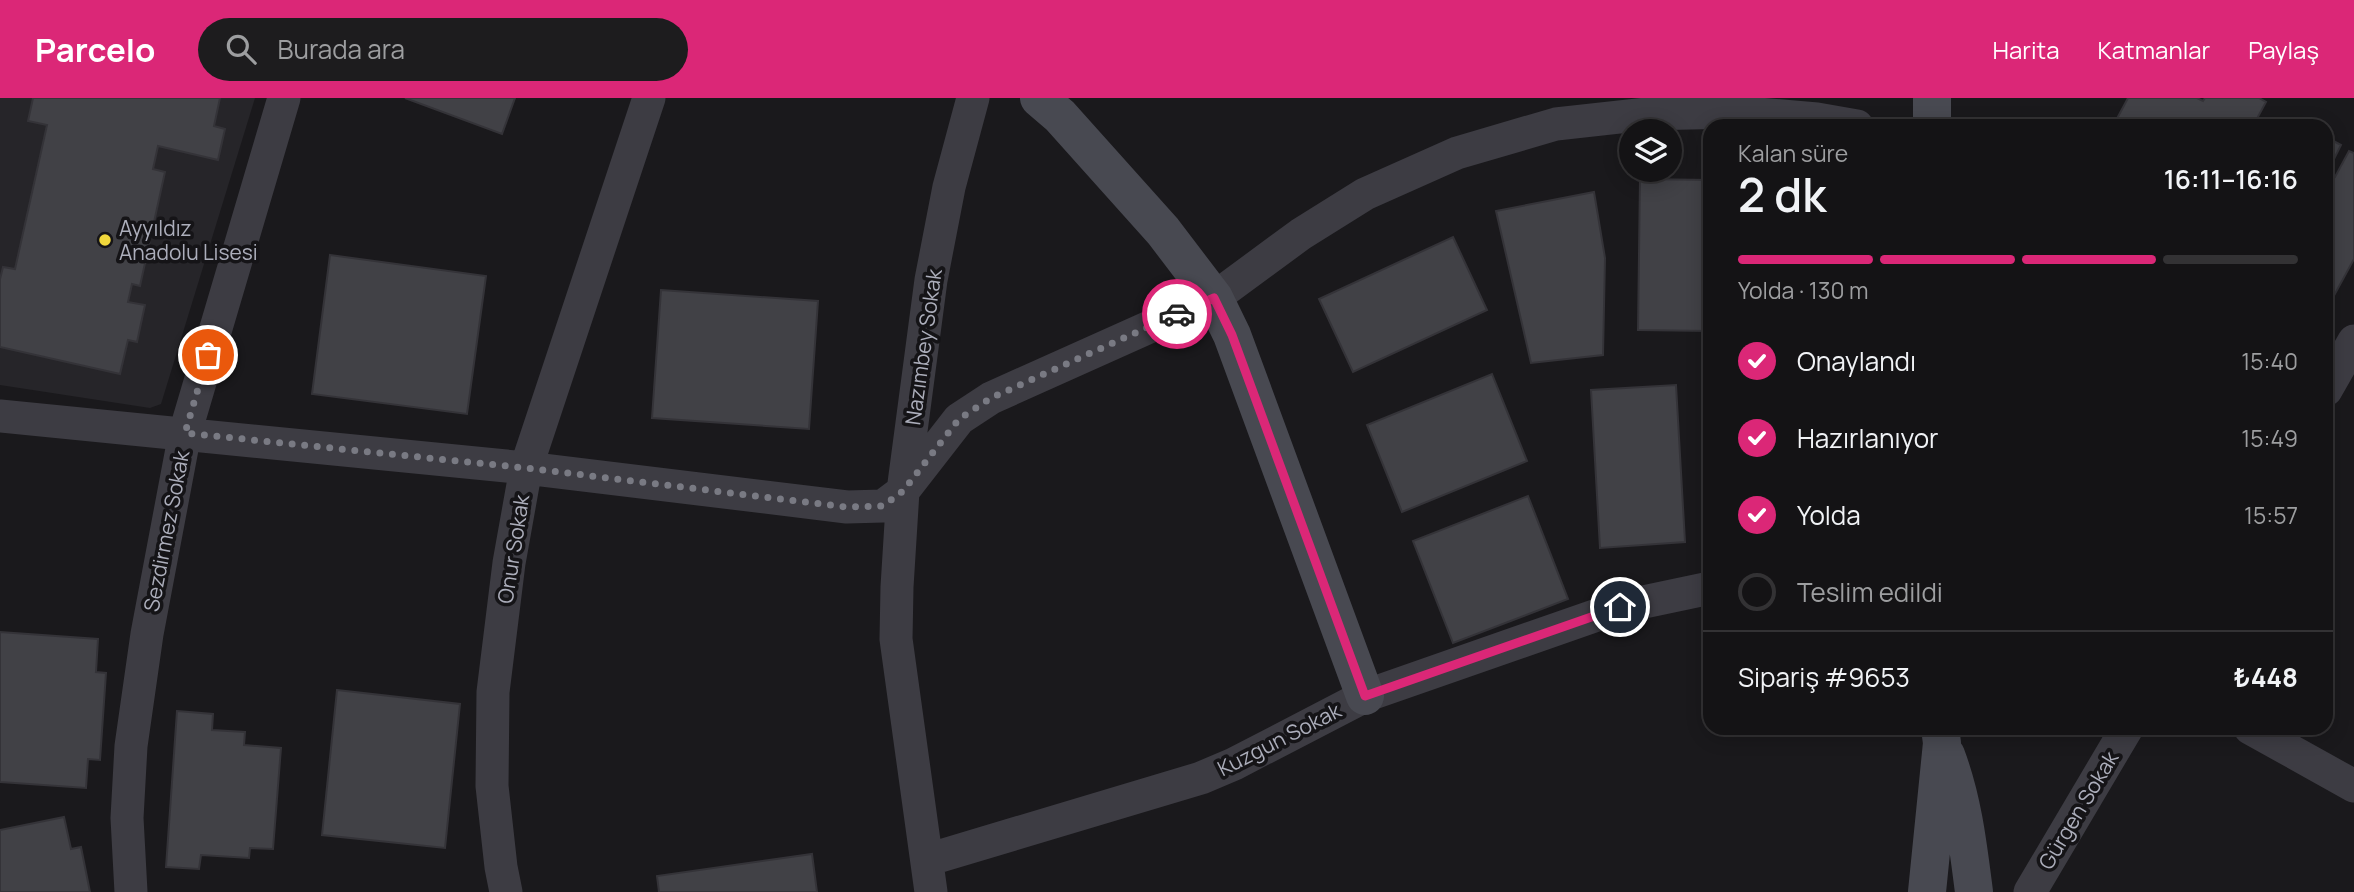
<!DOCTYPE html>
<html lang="tr">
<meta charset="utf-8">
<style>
body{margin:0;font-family:Manrope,sans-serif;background:#1d1c1e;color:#f1f3f6;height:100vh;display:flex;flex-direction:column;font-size:26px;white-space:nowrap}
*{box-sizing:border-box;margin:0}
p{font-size:23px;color:#9d9ea0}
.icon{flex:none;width:38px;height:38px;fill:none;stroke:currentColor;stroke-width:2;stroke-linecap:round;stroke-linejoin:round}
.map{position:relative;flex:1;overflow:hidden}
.panel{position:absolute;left:1703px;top:21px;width:630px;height:616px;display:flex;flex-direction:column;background:#141315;border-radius:21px;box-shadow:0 4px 18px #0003,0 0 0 2px #333234}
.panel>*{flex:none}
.buttons{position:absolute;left:1619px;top:21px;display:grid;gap:14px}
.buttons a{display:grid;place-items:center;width:63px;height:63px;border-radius:50%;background:#141315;box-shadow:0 4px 18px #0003,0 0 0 2px #333234;font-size:35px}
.pin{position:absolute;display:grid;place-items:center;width:60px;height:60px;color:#fff;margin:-30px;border:4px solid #fff;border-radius:50%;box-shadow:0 2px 7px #0007}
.courier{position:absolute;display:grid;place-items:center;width:70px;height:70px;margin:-35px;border:5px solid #db2777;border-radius:50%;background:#fff;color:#222;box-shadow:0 2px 9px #0007}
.overview em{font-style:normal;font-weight:600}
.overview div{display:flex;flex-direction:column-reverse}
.overview{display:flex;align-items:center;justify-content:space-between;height:119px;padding:0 35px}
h1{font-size:46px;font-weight:600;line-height:52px}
.bar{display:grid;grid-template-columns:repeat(4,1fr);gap:10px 7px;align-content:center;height:84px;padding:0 35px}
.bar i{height:9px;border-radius:5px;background:#333234}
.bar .selected{background:#db2777}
.bar p{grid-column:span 4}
.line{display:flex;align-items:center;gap:18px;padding:0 35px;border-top:2px solid #333234}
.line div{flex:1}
ol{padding:0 35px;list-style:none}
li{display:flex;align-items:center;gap:21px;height:77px}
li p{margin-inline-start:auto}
li .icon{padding:7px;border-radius:50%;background:#db2777;color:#fff;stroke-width:4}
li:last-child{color:#9d9ea0}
li i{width:38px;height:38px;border:4px solid #333234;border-radius:50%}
header{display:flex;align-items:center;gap:42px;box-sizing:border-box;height:98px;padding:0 35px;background:#db2777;color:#fff}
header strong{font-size:33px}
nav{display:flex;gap:38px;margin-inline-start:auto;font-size:24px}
.search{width:490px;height:63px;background:#1d1c1e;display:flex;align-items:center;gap:18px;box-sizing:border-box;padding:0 24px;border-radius:38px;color:#9d9ea0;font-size:26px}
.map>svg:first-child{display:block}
</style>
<header>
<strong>Parcelo</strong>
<div class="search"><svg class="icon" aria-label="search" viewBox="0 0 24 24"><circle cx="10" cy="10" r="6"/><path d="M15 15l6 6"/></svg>Burada ara</div>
<nav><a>Harita</a><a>Katmanlar</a><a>Paylaş</a></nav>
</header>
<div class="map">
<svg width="2354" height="794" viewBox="0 0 2354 794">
<rect width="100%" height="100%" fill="#1a191c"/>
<path fill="#262529" d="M0 0H255L161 306 150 310 0 287Z"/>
<path fill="#414146" stroke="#343338" stroke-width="2" d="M33 0H220L214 28 225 31 218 62 158 48 153 71 165 74 140 188 132 186 128 204 145 207 137 244 128 242 120 276 0 249V181L3 169 15 171 47 27 28 23Z
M405 0H515L502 36Z
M2128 0H2197L2203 3 2205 0H2259L2266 4 2253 28H2113Z
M2326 39 2341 47 2327 75 2335 79 2349 53 2354 55V161L2330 205 2326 203Z
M1640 81 1710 82V233L1638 232Z
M1594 94 1605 160 1603 257 1531 265 1496 113Z
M1453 139 1487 212 1353 274 1319 201Z
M330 157 486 178 467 316 312 296Z
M661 192 818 203 809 331 652 320Z
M1492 276 1527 363 1402 414 1367 327Z
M1676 287 1685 444 1600 450 1591 292Z
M1528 398 1568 501 1453 545 1413 443Z
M0 534 98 541 96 574 106 575 100 662 88 661 86 690 0 684Z
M337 592 460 606 445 750 322 737Z
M177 613 213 616 212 632 245 634 244 647 281 650 273 751 250 750 249 760 201 757 199 771 166 769Z
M64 719 71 751 81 749 90 794H0V732Z
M812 756 817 794H659L657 778Z"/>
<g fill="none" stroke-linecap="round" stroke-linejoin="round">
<path stroke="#3d3c43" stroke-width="33" d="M2326 292 2354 243
M0 318 526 370 847 409 883 408 903 393 959 321 991 300 1214 200 1301 136 1365 96 1457 55 1556 26 1646 16 1735 14 1817 21 1857 28
M2250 630 2354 688
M927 762 1201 680 1234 666 1365 598 1620 509 1710 490
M131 794 127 720 131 648 147 536 185 335 284 0
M506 794 501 769 492 688 493 594 509 465 526 370 649 0
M931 794 896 541 897 489 903 393 931 182 949 89 973 0
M2030 794 2127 630"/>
<path stroke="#484951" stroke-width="38" d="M1039 0 1060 18 1163 133 1214 200 1232 237 1365 598
M1932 28V0
M1946 657C1963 702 1968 747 1974 794
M1927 794 1942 645 1940 630"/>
</g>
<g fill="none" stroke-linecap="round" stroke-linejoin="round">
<path stroke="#797a83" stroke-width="7" stroke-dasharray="0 12.6" d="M208 257 185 335 526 370 846 409 883 408 903 393 959 321 991 300 1177 216"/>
<path stroke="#db2777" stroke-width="9" d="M1177 216 1214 200 1232 237 1365 598 1620 509"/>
</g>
<circle fill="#f1d83c" stroke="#151417" stroke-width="2.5" cx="105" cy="142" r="7"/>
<g text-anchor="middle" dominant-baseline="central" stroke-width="7" stroke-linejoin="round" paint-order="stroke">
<g font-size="21" fill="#acaebb" stroke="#151417" text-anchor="start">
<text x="119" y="130">Ayyıldız<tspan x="119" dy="24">Anadolu Lisesi</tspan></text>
</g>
<g font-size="21" fill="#acaebb" stroke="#151417">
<text transform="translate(923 249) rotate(-82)">Nazımbey Sokak</text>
<text transform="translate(166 433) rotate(-79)">Sezdirmez Sokak</text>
<text transform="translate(513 451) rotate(-81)">Onur Sokak</text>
<text transform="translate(1279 641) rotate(-27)">Kuzgun Sokak</text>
<text transform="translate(2078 712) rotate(-59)">Gürgen Sokak</text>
</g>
</g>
</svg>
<div class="buttons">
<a><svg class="icon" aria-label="layers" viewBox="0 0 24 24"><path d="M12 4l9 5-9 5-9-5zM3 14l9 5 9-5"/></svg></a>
</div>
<div class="pin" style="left:208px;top:257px;background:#ea580c"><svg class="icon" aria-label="bag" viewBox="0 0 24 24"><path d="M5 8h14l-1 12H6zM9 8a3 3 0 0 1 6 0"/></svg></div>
<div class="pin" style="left:1620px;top:509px;background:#1f2937"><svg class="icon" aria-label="home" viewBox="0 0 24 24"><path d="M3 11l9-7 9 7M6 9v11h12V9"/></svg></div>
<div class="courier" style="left:1177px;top:216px"><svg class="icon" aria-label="car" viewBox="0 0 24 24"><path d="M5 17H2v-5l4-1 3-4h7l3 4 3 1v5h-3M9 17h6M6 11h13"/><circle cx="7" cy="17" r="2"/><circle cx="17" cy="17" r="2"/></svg></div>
<section class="panel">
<div class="overview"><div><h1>2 dk</h1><p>Kalan süre</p></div><em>16:11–16:16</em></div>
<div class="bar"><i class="selected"></i><i class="selected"></i><i class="selected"></i><i></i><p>Yolda · 130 m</p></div>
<ol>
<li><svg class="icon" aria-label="check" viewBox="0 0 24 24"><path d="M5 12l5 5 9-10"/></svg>Onaylandı<p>15:40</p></li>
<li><svg class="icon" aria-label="check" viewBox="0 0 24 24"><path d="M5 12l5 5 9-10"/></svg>Hazırlanıyor<p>15:49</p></li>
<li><svg class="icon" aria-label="check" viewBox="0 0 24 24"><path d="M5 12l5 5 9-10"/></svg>Yolda<p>15:57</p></li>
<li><i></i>Teslim edildi</li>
</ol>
<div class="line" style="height:91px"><div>Sipariş #9653</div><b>₺448</b></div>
</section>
</div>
